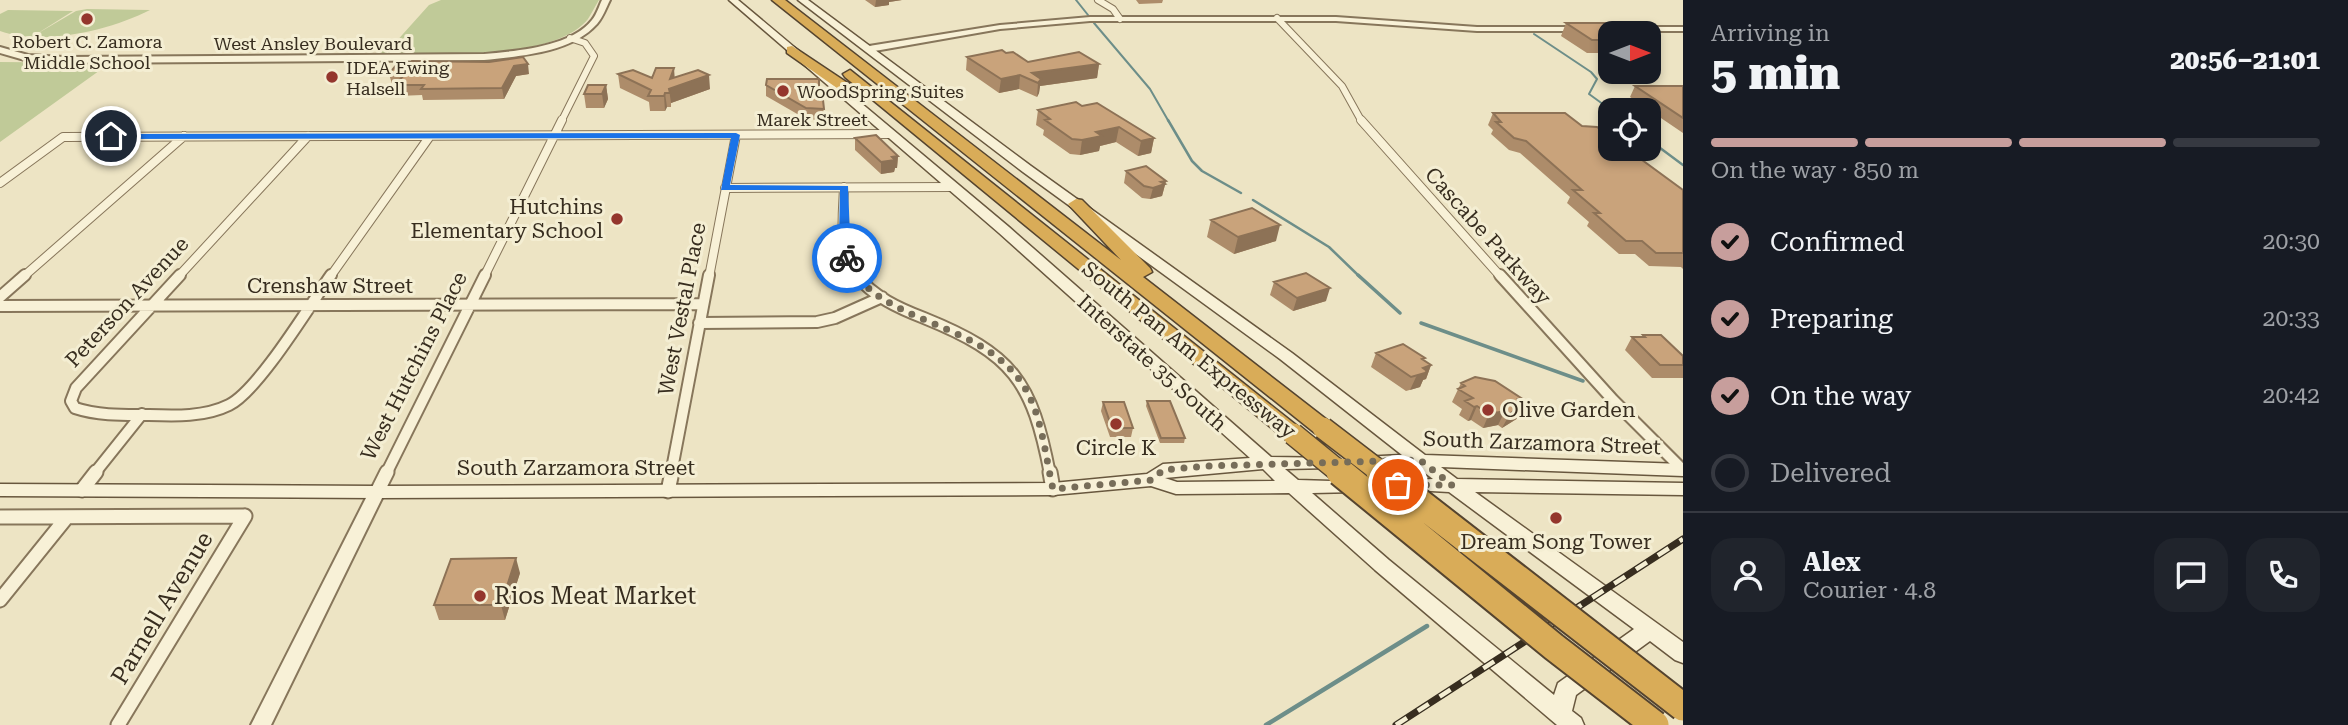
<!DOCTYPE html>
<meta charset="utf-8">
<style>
body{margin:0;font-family:"Roboto Serif",serif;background:#20242c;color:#f1f3f6;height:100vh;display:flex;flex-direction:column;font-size:26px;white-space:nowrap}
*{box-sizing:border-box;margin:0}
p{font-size:23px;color:#9ea1a6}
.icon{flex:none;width:38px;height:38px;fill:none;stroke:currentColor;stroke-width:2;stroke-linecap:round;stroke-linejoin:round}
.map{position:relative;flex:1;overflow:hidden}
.drawer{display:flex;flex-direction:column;background:#171b24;width:665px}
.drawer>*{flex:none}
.needle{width:46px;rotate:90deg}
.fabs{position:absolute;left:1598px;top:21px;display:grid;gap:14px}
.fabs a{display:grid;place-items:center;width:63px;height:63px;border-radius:14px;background:#171b24;box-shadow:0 4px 10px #0003;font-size:35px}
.pin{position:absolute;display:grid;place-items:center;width:60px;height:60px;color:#fff;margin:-30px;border:4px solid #fff;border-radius:50%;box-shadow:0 2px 7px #0007}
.courier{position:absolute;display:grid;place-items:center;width:70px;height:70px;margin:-35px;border:5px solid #1a73e8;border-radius:50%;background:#fff;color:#222;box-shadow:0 2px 9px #0007}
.headline em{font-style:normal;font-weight:800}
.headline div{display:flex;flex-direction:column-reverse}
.headline{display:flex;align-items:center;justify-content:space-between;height:119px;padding:0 28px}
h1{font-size:46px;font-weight:800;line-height:52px}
.bar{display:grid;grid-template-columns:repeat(4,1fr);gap:10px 7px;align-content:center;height:84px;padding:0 28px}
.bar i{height:9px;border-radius:5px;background:#363941}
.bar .selected{background:#c79e9c}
.bar p{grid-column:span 4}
.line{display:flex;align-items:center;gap:18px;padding:0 28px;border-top:2px solid #363941}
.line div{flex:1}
.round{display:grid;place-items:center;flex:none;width:74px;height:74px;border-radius:21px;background:#20242c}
ol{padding:0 28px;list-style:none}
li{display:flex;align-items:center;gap:21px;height:77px}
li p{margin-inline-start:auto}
li .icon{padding:7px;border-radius:50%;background:#c79e9c;color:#111;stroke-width:4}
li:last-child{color:#9ea1a6}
li i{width:38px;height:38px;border:4px solid #363941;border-radius:50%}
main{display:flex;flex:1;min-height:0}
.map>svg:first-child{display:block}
</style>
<main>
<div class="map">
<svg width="1683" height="725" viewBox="0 0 1683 725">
<rect width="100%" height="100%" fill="#ede4c4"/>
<path fill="#c0ca98" d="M441 0H599C595 6 592 13 588 19 554 62 426 55 375 55L394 44 429 5Z
M87 9 150 10C109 31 42 46 0 31V14L8 10 73 11 35 35 76 11Z
M0 62 110 63 0 142Z"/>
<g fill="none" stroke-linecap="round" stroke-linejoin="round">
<path stroke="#6d8e89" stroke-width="2" d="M1076 0 1088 15
M1094 23 1150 89 1169 122
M1534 34 1591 72 1597 79 1589 94 1611 110"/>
<path stroke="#6d8e89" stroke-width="2.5" d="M1168 120 1192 161 1202 171 1241 193
M1648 139 1683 165
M1253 200 1329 247 1360 277"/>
<path stroke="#6d8e89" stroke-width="3.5" d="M1358 275 1400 313
M1421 323 1583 381"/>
<path stroke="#6d8e89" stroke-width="4.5" d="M1266 725 1427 626"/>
<defs>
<path id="minor-far3" d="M1098 0 1113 9 1120 19
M1277 18 1342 86 1362 122
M561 122 594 56 585 43 570 38"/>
<path id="minor-far2" d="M1361 120 1501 277
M0 183 63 137 890 134
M844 187C843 218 837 251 858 277
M725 188 953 187
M23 277 184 136
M178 277 308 136
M330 277 430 136
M484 277 562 120
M709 277 736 135"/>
<path id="minor-far1" d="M180 275 76 388 71 401 75 408C99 416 125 415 149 415 175 416 205 417 229 405 258 391 310 305 331 275
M856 275C874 297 898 308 924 318 1013 354 1032 381 1050 474
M1500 275 1613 400 1683 470
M0 297 25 275
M0 306 703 304
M699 323 817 322 835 318 882 297
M94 474 142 414
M386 474 485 275
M671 474 709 275"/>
<path id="minor" d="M1050 472 1053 489
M82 490 96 472
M668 491 672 472
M377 492 387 472
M0 517 245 516
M0 600 67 517
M118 725 245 516"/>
<path id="tertiary" d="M602 0H610C606 8 603 17 597 24 571 53 520 56 484 60L64 63 28 61 0 53V47L28 55 64 57 484 54C516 51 571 47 592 20 597 14 599 6 602 0Z
M1090 17H1336L1477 27H1580L1584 29 1580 31H1477L1336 21H1090L1000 29 869 52 865 49 869 46 1000 25Z
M1614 27H1683V31H1611L1610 29Z
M377 486 383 488 385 492 271 725H251L369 492 371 488Z"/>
<path id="secondary" d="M729 0H738L1009 227 1271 457 1337 458 1340 462 1337 466 1331 468 1285 469 1298 480 1363 482 1366 486 1363 490 1357 492 1312 493 1389 560 1554 695 1558 683 1634 629 1449 492 1395 489 1392 485 1395 481 1433 479 1417 467 1361 465 1358 461 1361 457 1402 455 1280 359 1023 172 798 0H808L1031 166 1292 353 1425 455 1683 464V476L1441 467 1457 479 1683 483V495L1475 492 1683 642V663L1675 660 1650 641 1576 695 1572 711 1581 718 1584 725H1557L1375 570 1289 493 1176 494 1151 486 1053 495 377 498 0 496V484L377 486 1053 483 1147 474 1163 464 1250 458 999 233ZM1263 469 1275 481 1177 482 1165 478Z"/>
<path id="motorway" d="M772 0H785L1121 260 1068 204 1076 199 1082 200 1150 268 1152 272 1143 277 1331 423 1334 428 1331 433 1323 435 1315 433Z
M792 46 864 94V100H854L787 53V47Z
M850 70 1301 429 1304 434 1301 439 1293 441 1285 439 845 77 843 74Z"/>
</defs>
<use href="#minor-far3" stroke="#87765b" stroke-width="8"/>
<use href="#minor-far2" stroke="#87765b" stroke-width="10"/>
<use href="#minor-far1" stroke="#87765b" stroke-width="14"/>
<use href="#minor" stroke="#87765b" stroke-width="17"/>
<use href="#tertiary" stroke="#87765b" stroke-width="4"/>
<use href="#secondary" stroke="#68573e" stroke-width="3"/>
<use href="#motorway" stroke="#55442f" stroke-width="3"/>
<use href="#minor-far3" stroke="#f8f1d7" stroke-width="6"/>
<use href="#minor-far2" stroke="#f8f1d7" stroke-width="8"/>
<use href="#minor-far1" stroke="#f8f1d7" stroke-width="10"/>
<use href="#minor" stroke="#f8f1d7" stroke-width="13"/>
<use href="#tertiary" fill="#f8f1d7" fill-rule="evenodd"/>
<use href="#secondary" fill="#f8f1d7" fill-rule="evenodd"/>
<use href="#motorway" fill="#d9ac58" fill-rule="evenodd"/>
<defs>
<path id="rail" d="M1396 725 1683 539"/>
</defs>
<use href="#rail" stroke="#372d1f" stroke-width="7"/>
<use href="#rail" stroke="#f4eed3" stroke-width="4.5" stroke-dasharray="13" stroke-linecap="butt"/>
<defs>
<path id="motorway-bridge-far1" d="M1323 428 1383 474
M1293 434 1342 474"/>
<path id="motorway-bridge" d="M1340 472 1554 647 1655 725
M1380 472 1683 707"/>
</defs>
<use href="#motorway-bridge-far1" stroke="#55442f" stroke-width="24" stroke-linecap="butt"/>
<use href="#motorway-bridge" stroke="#55442f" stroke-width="31" stroke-linecap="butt"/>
<use href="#motorway-bridge-far1" stroke="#d9ac58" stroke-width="21"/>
<use href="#motorway-bridge" stroke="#d9ac58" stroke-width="27"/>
</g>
<path fill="#ad8c6a" d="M865 0H902L889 2V5L875 7Z
M1136 0H1163L1162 3 1139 4Z
M1566 23 1610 33V53H1587L1561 36Z
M967 57 1028 62 1099 64 1097 78 1040 86 1039 93 1037 97 1019 89 999 93 966 70Z
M389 74H529L516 76 504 99 423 100 422 95 398 96 395 84H392Z
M618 74 652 78H675L710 89 671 103V107H667L665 111H650L649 102 620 88Z
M606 85 608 99 604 108H586L584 94Z
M766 85 819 100H823L824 120 806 119 766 96Z
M1635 86H1683V133L1630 97Z
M1082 106 1154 138 1151 153 1138 156 1116 142 1100 146 1099 151 1080 155 1070 154 1043 135 1044 130 1036 125 1038 110Z
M1493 113 1582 126 1683 190V269L1681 267 1649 266 1635 254H1619L1587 226 1589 222 1567 203 1570 197 1520 153 1509 150 1491 134 1493 130 1488 125Z
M855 138 898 156 897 168H895L894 172 881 174 855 150Z
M1126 171 1166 181 1162 196 1150 199 1142 198 1124 183Z
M1211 220 1276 241 1234 254 1207 237Z
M1274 282 1326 301 1293 311 1270 295Z
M1643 335 1683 356V378H1652L1625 350 1632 337H1641Z
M1376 353 1425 358 1424 361 1431 365 1426 379 1423 380 1420 387 1406 391 1371 367Z
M1461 383 1521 398 1520 401 1525 404 1518 418 1502 428 1498 425 1483 428 1471 420 1468 421 1459 415 1462 409 1452 402Z
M1147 401 1185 438 1184 443H1160L1146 406Z
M1103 402 1133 428 1131 437H1110L1101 411Z
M520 573 505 620H439L434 605Z"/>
<path fill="#8d7256" d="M876 0H902L889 2V5L875 7Z
M528 64 529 74 516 76 504 99 502 88 514 66Z
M1099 64 1097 78 1040 86 1039 93 1037 97 1038 83 1032 73Z
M674 68 675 82 709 75 710 89 671 103 669 89 670 79Z
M1020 75 1019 89 999 93 1001 79Z
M606 85 608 99 604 108 602 94Z
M665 93 667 107 665 111 664 96Z
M1119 127 1116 142 1100 146 1099 151 1080 155 1082 140 1096 132Z
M1154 138 1151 153 1138 156 1141 141Z
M898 156 897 168H895L894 172 881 174V162L892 157Z
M1166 181 1162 196 1150 199 1153 188 1161 182Z
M1280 225 1276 241 1234 254 1238 237Z
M1330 288 1326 301 1293 311 1297 298Z
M1431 365 1426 379 1423 380 1420 387 1410 390 1416 377 1423 368Z
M1521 398 1515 410 1525 404 1518 418 1502 428 1518 399Z
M1477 406 1471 420 1468 421 1474 407Z
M1505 411 1498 425 1483 428 1489 414Z
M516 558 520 573 505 620 501 605Z"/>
<path fill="#c9a37b" stroke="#8d7256" stroke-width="2" d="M1566 23H1621L1637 33H1610V40H1592Z
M1002 50 1006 53 1013 52 1028 62 1079 52 1099 64 1032 73 1041 79 1038 83 1020 75 1001 79 967 57Z
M523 57 528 64 514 66 502 88 421 89 424 85H395L405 74H389L397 64H409L412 61 489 62Z
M656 68H674L670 79 698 70 709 75 669 89 670 93H665L664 96H648L651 90 618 74 633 70 652 78Z
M767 79H819V100H823L824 109 806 108 766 85Z
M588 85H606L602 94H584Z
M1635 86H1683V118Z
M1076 102 1082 106 1097 103 1154 138 1141 141 1119 127 1096 132 1102 136 1082 140 1072 139 1045 120 1050 119 1038 110Z
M1493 113H1565L1582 126 1597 127 1610 136V149H1627L1683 190V253H1656L1642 241H1626L1594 213H1600L1573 190H1582L1526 141 1514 138 1496 122H1501Z
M876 135 898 156 892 157 895 160 881 162 855 138Z
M1146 166 1166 181 1161 182 1165 184 1153 188 1144 186 1126 171Z
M1252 208 1280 225 1238 237 1211 220Z
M1306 273 1330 288 1297 298 1274 282Z
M1643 335H1661L1683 356V365H1660L1632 337H1645Z
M1403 344 1425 358 1422 359 1431 365 1423 368 1427 371 1425 373 1411 377 1376 353Z
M1475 377 1495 381 1521 398 1518 399 1525 404 1509 414 1505 411 1489 414 1477 406 1474 407 1465 401 1473 398 1458 389 1465 386 1461 383Z
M1147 401H1170L1185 438H1161Z
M1103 402H1124L1133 428H1112Z
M516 558 501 605H434L451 559Z"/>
<path fill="#1a73e8" d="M736 133 740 135 730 185 848 186 851 260 842 258 839 237 840 190H721L731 138 111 139 107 136 111 134Z"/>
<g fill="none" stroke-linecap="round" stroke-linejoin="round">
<path stroke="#776d59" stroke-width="7" stroke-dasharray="0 12.6" d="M847 258C872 324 981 319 1023 385 1042 414 1045 455 1053 489L1152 480 1163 470 1207 466 1420 460 1452 485H1398"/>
</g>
<g fill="#94362d" stroke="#f4eed3" stroke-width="2.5">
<circle cx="87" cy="19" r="7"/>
<circle cx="332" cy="77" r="7"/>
<circle cx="783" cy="91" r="7"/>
<circle cx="617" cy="219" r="7"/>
<circle cx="1488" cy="410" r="7"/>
<circle cx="1116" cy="424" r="7"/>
<circle cx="1556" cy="518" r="7"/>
<circle cx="480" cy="596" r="7"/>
</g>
<g text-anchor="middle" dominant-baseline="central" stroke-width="6" stroke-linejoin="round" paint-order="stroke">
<g font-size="18" fill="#372d1f" stroke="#f4eed3" text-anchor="start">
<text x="87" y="41" text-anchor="middle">Robert C. Zamora<tspan x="87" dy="21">Middle School</tspan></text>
<text x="346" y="67">IDEA Ewing<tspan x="346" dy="21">Halsell</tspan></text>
<text x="797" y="91">WoodSpring Suites</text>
</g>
<g font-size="18" fill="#372d1f" stroke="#f4eed3">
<text x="313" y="43">West Ansley Boulevard</text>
<text x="812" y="119">Marek Street</text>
</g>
<g font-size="21" fill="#372d1f" stroke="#f4eed3">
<text x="603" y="207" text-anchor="end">Hutchins<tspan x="603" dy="24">Elementary School</tspan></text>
<text x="1502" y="410" text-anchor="start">Olive Garden</text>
<text x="1116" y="448">Circle K</text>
<text x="1556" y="542">Dream Song Tower</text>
</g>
<g font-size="21" fill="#372d1f" stroke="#f4eed3">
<text transform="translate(1488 236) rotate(48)">Cascabe Parkway</text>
<text x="330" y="286">Crenshaw Street</text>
<text transform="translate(127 302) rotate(-47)">Peterson Avenue</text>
<text transform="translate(682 309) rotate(-79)">West Vestal Place</text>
<text transform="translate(1189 350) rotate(39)">South Pan Am Expressway</text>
<text transform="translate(1152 363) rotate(42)">Interstate 35 South</text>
<text transform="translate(414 366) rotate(-63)">West Hutchins Place</text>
<text transform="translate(1542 443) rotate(2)">South Zarzamora Street</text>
<text x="576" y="468">South Zarzamora Street</text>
</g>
<g font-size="24" fill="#372d1f" stroke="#f4eed3" text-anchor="start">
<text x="494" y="596">Rios Meat Market</text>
</g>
<g font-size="24" fill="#372d1f" stroke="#f4eed3">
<text transform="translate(162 608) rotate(-59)">Parnell Avenue</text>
</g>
</g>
</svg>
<div class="fabs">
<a><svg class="needle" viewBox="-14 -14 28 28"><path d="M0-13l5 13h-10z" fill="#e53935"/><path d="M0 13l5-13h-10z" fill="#9ea1a6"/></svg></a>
<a><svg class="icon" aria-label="locate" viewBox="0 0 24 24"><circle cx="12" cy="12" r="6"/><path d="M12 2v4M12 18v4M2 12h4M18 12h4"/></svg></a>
</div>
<div class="pin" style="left:1398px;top:485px;background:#ea580c"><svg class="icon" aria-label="bag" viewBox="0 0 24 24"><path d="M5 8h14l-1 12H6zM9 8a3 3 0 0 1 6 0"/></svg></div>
<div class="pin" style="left:111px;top:136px;background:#1f2937"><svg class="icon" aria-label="home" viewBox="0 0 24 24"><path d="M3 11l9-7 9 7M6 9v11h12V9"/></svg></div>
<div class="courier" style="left:847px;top:258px"><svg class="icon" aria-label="bike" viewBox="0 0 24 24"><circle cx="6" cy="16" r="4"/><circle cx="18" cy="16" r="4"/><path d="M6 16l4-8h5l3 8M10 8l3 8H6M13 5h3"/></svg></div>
</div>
<section class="drawer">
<div class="headline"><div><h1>5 min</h1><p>Arriving in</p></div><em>20:56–21:01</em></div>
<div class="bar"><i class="selected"></i><i class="selected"></i><i class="selected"></i><i></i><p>On the way · 850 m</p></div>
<ol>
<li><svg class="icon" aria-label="check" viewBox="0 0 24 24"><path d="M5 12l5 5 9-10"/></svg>Confirmed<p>20:30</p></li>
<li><svg class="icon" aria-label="check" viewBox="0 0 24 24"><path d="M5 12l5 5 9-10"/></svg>Preparing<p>20:33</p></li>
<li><svg class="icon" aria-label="check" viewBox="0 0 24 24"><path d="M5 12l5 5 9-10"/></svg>On the way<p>20:42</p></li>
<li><i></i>Delivered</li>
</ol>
<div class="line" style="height:126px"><a class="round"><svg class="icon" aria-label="person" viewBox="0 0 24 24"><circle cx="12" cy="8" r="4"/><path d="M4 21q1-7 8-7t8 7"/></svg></a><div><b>Alex</b><p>Courier · 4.8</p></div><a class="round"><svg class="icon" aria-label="chat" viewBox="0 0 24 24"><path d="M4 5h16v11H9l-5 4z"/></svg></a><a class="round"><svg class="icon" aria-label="phone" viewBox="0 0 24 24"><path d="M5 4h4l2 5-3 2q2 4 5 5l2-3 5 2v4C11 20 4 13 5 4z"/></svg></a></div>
</section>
</main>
